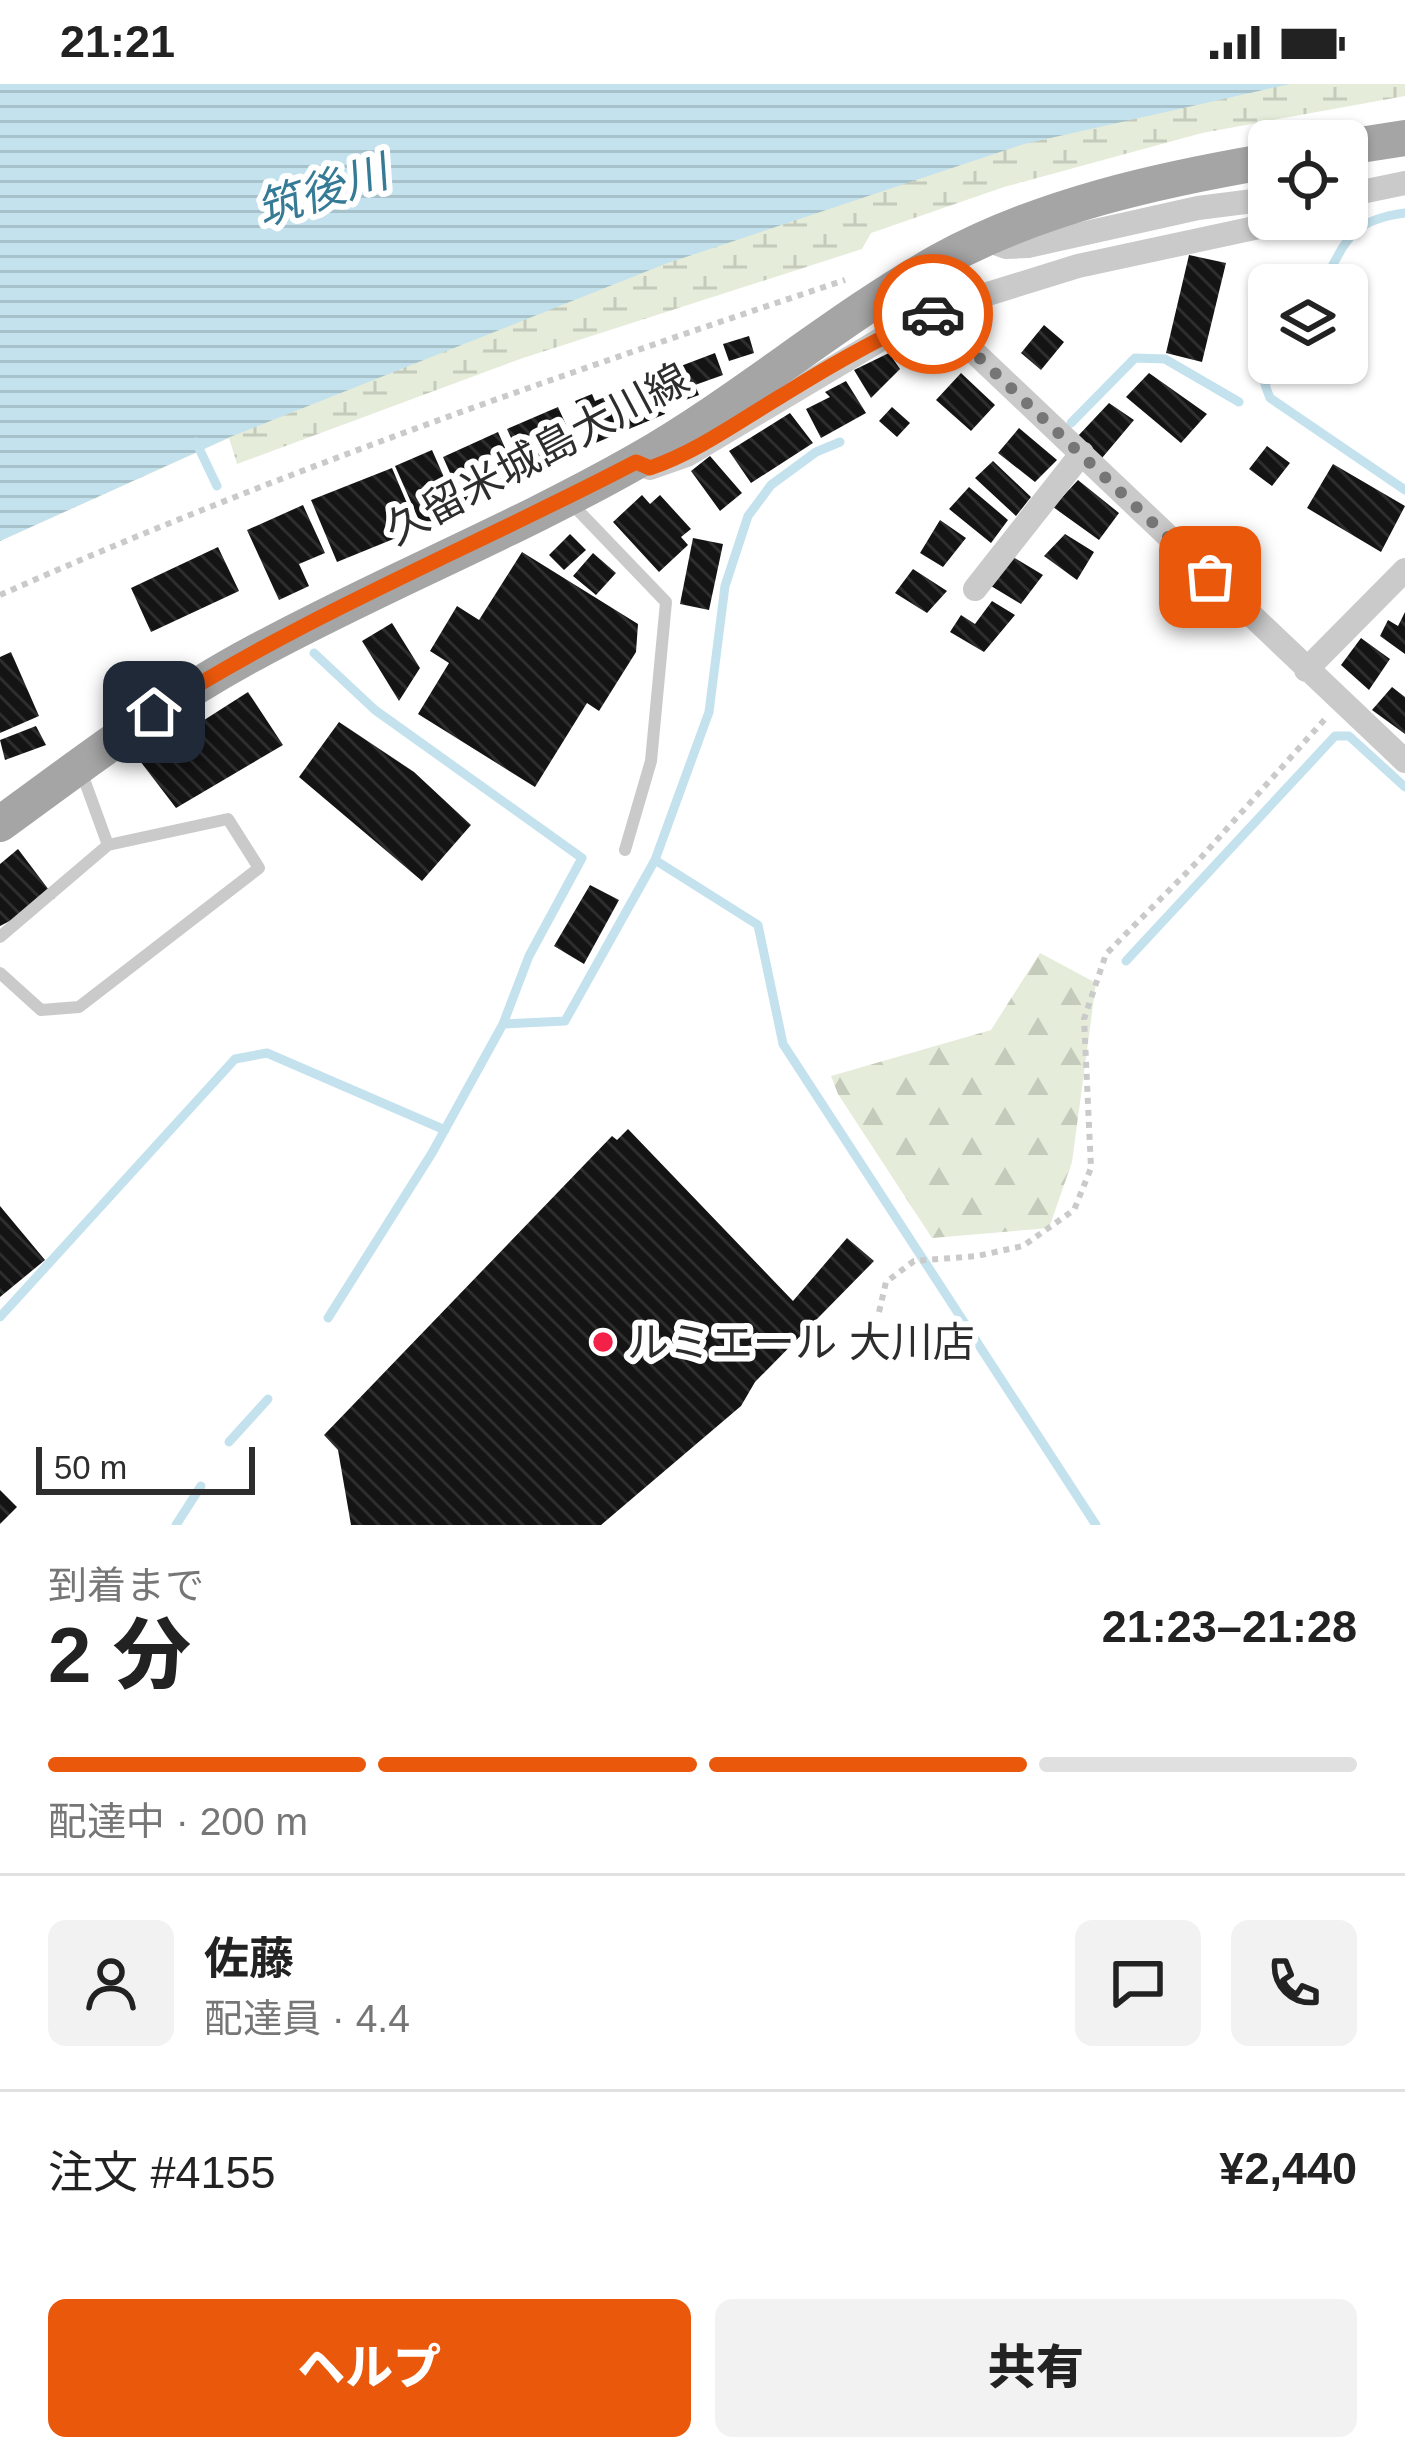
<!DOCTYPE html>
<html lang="ja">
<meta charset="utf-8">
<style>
body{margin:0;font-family:Helvetica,"Noto Sans JP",sans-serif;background:#f2f2f2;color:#222;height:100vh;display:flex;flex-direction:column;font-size:45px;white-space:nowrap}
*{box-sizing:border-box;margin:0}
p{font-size:39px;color:#767676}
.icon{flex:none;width:66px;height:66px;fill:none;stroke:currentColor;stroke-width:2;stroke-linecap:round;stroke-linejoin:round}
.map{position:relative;height:1441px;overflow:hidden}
.details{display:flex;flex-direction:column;background:#fff;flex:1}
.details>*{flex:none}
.buttons{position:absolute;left:1248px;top:36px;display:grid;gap:24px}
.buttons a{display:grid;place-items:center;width:120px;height:120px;border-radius:18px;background:#fff;box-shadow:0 3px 9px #0004;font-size:60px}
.scale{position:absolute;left:36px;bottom:30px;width:219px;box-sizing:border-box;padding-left:12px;border:6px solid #2d2d2d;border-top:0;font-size:33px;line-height:42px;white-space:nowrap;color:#2d2d2d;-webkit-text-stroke:9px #fff;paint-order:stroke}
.pin{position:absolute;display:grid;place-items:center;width:102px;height:102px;color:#fff;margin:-51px;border-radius:24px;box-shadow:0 6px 18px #0006}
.courier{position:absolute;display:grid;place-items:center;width:120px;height:120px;margin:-60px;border:9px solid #ea580c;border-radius:50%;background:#fff;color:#222;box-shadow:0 3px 15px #0007}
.headline em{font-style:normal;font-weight:800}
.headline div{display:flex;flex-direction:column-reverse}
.headline{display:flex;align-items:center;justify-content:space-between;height:204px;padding:0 48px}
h1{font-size:78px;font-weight:800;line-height:90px}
.bar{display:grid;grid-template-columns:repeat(4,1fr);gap:18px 12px;align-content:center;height:144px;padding:0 48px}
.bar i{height:15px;border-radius:9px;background:#e0e0e0}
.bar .active{background:#ea580c}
.bar p{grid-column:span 4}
.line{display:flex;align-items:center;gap:30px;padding:0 48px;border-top:3px solid #e0e0e0}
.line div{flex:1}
.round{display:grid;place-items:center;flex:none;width:126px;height:126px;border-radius:18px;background:#f2f2f2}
.cta{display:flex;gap:24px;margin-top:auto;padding:24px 48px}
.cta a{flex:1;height:138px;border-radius:18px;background:#ea580c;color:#fff;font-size:48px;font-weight:800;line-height:138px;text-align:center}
.cta a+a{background:#f2f2f2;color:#222}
.status{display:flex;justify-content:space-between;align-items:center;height:84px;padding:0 60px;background:#fff;direction:ltr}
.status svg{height:33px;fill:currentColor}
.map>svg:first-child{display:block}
</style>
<div class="status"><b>21:21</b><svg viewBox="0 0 49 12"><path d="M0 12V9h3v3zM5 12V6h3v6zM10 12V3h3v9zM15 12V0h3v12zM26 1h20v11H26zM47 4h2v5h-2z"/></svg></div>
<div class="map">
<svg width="1405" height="1441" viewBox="0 0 1405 1441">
<defs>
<pattern id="forest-firs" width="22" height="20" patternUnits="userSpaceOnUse" patternTransform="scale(3)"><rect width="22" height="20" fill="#e5ecd9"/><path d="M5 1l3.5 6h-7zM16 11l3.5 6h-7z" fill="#c5cbbb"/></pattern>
<pattern id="wetland-marsh" width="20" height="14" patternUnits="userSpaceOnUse" patternTransform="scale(3)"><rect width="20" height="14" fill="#e5ecd9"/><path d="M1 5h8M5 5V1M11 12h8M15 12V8" fill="none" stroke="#c5cbbb"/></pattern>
<pattern id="water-rules" width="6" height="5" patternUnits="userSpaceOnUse" patternTransform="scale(3)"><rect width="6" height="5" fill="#c3e2ee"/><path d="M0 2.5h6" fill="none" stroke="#a8c2cc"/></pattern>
<pattern id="building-back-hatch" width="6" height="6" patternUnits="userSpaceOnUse" patternTransform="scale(3)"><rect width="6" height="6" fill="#141414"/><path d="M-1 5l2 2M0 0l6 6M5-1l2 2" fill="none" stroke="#2e2e2e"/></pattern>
</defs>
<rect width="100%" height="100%" fill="#fff"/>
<path fill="url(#forest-firs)" d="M1040 869 1096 899 1072 1078 1049 1144 932 1154 838 1010 831 992 991 946Z"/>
<path fill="url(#wetland-marsh)" d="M1145 0H1405V12L1202 49 1004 103 871 149 862 165 523 274 237 380 229 354 0 457V423Z"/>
<path fill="url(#water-rules)" d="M0 0H1290L1024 60 665 180 230 353 0 457Z"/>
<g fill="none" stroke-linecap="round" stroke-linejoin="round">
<path stroke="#c3e2ee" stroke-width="9" d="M1322 201C1347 156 1350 136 1405 129
M1277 279 1265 301 1270 314 1405 406
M1071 339 1135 274 1165 275 1239 318
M196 358 217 402
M314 569 375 626 582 774 529 872 503 940
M655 776 758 841 783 960 1096 1441
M1126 877 1335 652H1349L1405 703
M0 1233 235 975 267 969 445 1046
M328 1234 432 1069 503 940 565 937 655 776 709 628 725 502 748 432 771 401 816 368 840 358
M229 1358 268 1315
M176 1441 201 1402"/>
</g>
<path fill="url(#building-back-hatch)" d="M1189 171 1226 179 1202 278 1166 269Z
M1344 183 1362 190 1352 214 1347 212V201H1336Z
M1044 241 1064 258 1041 286 1021 269Z
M749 252 754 269 729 277 723 260Z
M715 269 723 291 695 301 699 311 669 322 657 291Z
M889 269 900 285 871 314 854 286Z
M961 289 995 321 971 347 936 316Z
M1149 289 1207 330 1181 359 1126 313Z
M650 295 665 330 593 360 575 317 592 310 595 317Z
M846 297 866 329 821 354 806 325 830 313 825 308Z
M1109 319 1134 336 1102 374 1077 353Z
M558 323 577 365 526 387 507 345Z
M892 323 910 339 897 353 879 337Z
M790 329 813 359 751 399 729 367Z
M1019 344 1057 376 1035 398 998 369Z
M498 348 518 393 463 418 443 373Z
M1267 362 1290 379 1272 402 1249 385Z
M432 366 462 434 425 450 395 382Z
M710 372 742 409 720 427 691 387Z
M993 377 1031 413 1016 432 975 394Z
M1333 380 1405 422 1381 468 1307 424Z
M392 384 418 445 337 478 311 416Z
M1078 396 1119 429 1099 456 1053 423Z
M969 403 1008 436 991 459 949 425Z
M642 411 650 420 660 411 691 445 681 453 688 461 659 488 613 438Z
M303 421 325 469 299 480 309 502 279 516 247 446Z
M940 436 966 454 943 483 920 469Z
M570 450 586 466 564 486 549 471Z
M1065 450 1094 468 1077 496 1044 472Z
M693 454 723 460 709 526 680 520Z
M218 463 239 507 151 548 131 504Z
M522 468 638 540 636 568 599 627 587 619 535 703 418 630 449 579 430 567 457 522 479 536Z
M593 469 616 489 596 511 573 492Z
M1013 473 1043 491 1021 520 991 502Z
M913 485 947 507 927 529 895 509Z
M992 517 1015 531 984 568 950 548 961 531 975 540Z
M1405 528V570L1380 552 1388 536 1398 542Z
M392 539 420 584 399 617 362 557Z
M1361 554 1390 575 1369 606 1341 581Z
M11 568 39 632 0 649V573Z
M1392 603 1405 613V650L1372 626Z
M248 608 283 661 176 724 140 677Z
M339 638 414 688 471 741 422 797 299 693Z
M36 642 46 661 5 676 0 656Z
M18 765 55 814 0 842V780Z
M590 801 619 816 584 880 554 862Z
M628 1045 793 1217 847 1154 874 1177 755 1298 741 1322 601 1441H351L338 1366 324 1351 612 1052 617 1056Z
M0 1122 45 1176 0 1213Z
M0 1406 17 1423 0 1440Z"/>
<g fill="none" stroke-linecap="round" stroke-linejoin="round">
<path stroke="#cacaca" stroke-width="6" stroke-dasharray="6 6" stroke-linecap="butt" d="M0 511C275 389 560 291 845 196
M879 1228 886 1198 914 1177 977 1172 1023 1162 1074 1126 1091 1084 1084 935 1106 870 1198 777 1325 635"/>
<path stroke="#cacaca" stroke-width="12" d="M572 420 666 518 651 677 625 766
M0 853 108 761 81 687
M0 889 41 926 79 923 259 784 228 735 108 761"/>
<path stroke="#cacaca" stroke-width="24" d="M1347 111 1405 99
M984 155 1006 163 1028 162 1198 124 1269 115
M934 230 1405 677
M643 381 650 384 687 371 900 244 962 218 1078 182 1296 135
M975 505 1082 369
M1306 586 1405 486"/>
<path stroke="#a5a5a5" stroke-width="36" d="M1347 63 1405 54
M0 740C84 679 164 617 256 568 381 500 514 447 637 377 742 317 835 236 940 177 1040 122 1158 96 1269 77"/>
</g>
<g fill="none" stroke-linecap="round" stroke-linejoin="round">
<path stroke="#767676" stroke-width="12" stroke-dasharray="0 21.6" d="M933 230 1210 493"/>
<path stroke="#ea580c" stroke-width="15" d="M154 628C306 530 476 462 636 378L650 384C699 367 739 337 783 311 831 281 881 252 933 230"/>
</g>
<circle fill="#f32048" stroke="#fff" stroke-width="4.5" cx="603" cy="1258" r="12"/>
<g text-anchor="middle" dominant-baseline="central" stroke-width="12" stroke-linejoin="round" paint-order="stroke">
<g font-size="42" fill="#2d2d2d" stroke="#fff">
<text transform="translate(537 370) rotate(-28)">久留米城島大川線</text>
</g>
<g font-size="42" fill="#2d2d2d" stroke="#fff" text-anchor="start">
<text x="627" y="1258">ルミエール 大川店</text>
</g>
<g font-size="45" font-style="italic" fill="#357b95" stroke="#fff">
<text transform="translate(322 107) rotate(-18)">筑後川</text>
</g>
</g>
</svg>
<div class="buttons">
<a><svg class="icon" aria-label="locate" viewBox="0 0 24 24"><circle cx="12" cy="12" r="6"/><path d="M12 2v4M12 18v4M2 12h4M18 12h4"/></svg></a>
<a><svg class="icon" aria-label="layers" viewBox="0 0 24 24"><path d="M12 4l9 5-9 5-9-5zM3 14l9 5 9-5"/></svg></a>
</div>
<div class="scale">50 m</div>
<div class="pin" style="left:1210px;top:493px;background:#ea580c"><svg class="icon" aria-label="bag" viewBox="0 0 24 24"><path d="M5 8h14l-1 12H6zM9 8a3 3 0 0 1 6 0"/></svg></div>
<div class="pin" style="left:154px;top:628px;background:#1f2937"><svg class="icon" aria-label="home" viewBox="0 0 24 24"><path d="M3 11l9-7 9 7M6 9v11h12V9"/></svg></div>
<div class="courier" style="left:933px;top:230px"><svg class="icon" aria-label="car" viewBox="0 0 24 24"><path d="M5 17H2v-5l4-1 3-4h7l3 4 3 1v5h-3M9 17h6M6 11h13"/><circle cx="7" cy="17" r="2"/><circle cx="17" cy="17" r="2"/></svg></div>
</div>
<section class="details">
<div class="headline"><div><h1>2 分</h1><p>到着まで</p></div><em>21:23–21:28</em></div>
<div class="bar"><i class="active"></i><i class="active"></i><i class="active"></i><i></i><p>配達中 · 200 m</p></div>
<div class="line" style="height:216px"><a class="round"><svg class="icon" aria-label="person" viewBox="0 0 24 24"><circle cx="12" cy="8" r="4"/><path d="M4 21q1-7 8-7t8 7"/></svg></a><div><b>佐藤</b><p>配達員 · 4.4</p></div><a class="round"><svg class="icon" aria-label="chat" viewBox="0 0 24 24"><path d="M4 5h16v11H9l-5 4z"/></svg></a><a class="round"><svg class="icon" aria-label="phone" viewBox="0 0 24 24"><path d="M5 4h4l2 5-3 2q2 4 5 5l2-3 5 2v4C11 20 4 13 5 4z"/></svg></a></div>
<div class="line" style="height:156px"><div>注文 #4155</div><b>¥2,440</b></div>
<div class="cta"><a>ヘルプ</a><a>共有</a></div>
</section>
